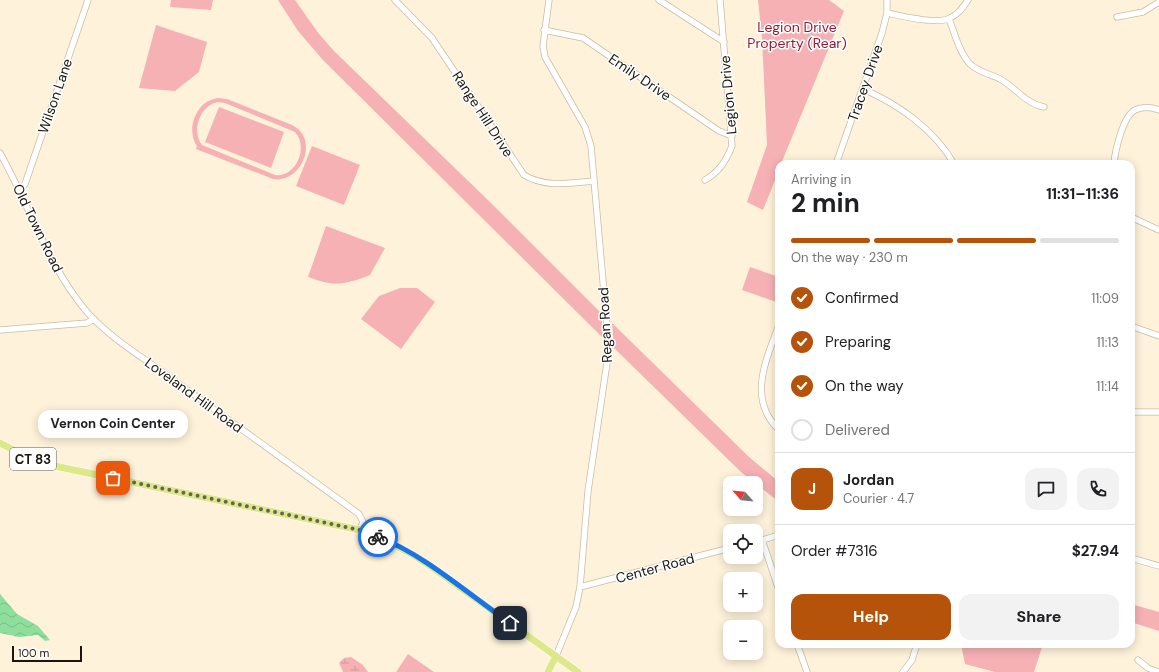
<!DOCTYPE html>
<meta charset="utf-8">
<style>
body{margin:0;font-family:"DM Sans",sans-serif;background:#f2f2f2;color:#202124;height:100vh;display:flex;flex-direction:column;font-size:15px;white-space:nowrap}
*{box-sizing:border-box;margin:0}
p{font-size:13px;color:#757577}
.icon{flex:none;width:22px;height:22px;fill:none;stroke:currentColor;stroke-width:2;stroke-linecap:round;stroke-linejoin:round}
.map{position:relative;flex:1;overflow:hidden}
.details{position:absolute;left:775px;top:160px;width:360px;height:488px;display:flex;flex-direction:column;background:#fff;border-radius:12px;box-shadow:0 2px 10px #0003}
.details>*{flex:none}
.needle{width:26px;rotate:297deg}
.fabs{position:absolute;left:723px;top:476px;display:grid;gap:8px}
.fabs a{display:grid;place-items:center;width:40px;height:40px;border-radius:8px;background:#fff;box-shadow:0 2px 10px #0003;font-size:20px}
.scale{position:absolute;left:12px;bottom:10px;width:70px;box-sizing:border-box;padding-left:4px;border:2px solid #1a160e;border-top:0;font-size:11px;line-height:14px;white-space:nowrap;color:#1a160e;-webkit-text-stroke:3px #fff;paint-order:stroke}
.pin{position:absolute;display:grid;place-items:center;width:34px;height:34px;color:#fff;margin:-17px;border-radius:8px;box-shadow:0 2px 6px #0006}
.courier{position:absolute;display:grid;place-items:center;width:40px;height:40px;margin:-20px;border:3px solid #1a73e8;border-radius:50%;background:#fff;color:#222;box-shadow:0 1px 5px #0007}
.bubble{position:absolute;height:28px;border-radius:12px;background:#fff;box-shadow:0 2px 10px #0003;font-size:13px;font-weight:700;line-height:28px;text-align:center}
.head em{font-style:normal;font-weight:700}
.head div{display:flex;flex-direction:column-reverse}
.head{display:flex;align-items:center;justify-content:space-between;height:68px;padding:0 16px}
h1{font-size:26px;font-weight:700;line-height:30px}
.bar{display:grid;grid-template-columns:repeat(4,1fr);gap:6px 4px;align-content:center;height:48px;padding:0 16px}
.bar i{height:5px;border-radius:3px;background:#e0e0e0}
.bar .active{background:#b45309}
.bar p{grid-column:span 4}
.line{display:flex;align-items:center;gap:10px;padding:0 16px;border-top:1px solid #e0e0e0}
.line div{flex:1}
.round{display:grid;place-items:center;flex:none;width:42px;height:42px;border-radius:12px;background:#f2f2f2}
ol{padding:0 16px;list-style:none}
li{display:flex;align-items:center;gap:12px;height:44px}
li p{margin-inline-start:auto}
li .icon{padding:4px;border-radius:50%;background:#b45309;color:#fff;stroke-width:4}
li:last-child{color:#757577}
li i{width:22px;height:22px;border:2px solid #e0e0e0;border-radius:50%}
.button{display:flex;gap:8px;margin-top:auto;padding:8px 16px}
.button a{flex:1;height:46px;border-radius:12px;background:#b45309;color:#fff;font-size:16px;font-weight:700;line-height:46px;text-align:center}
.button a+a{background:#f2f2f2;color:#202124}
.map>svg:first-child{display:block}
</style>
<div class="map">
<svg width="1159" height="672" viewBox="0 0 1159 672">
<defs>
<pattern id="wetland-marsh" width="20" height="14" patternUnits="userSpaceOnUse"><rect width="20" height="14" fill="#f6b1b5"/><path d="M1 5h8M5 5V1M11 12h8M15 12V8" fill="none" stroke="#d2989a"/></pattern>
<pattern id="water-waves" width="16" height="10" patternUnits="userSpaceOnUse"><rect width="16" height="10" fill="#8ede9d"/><path d="M0 5q4-4 8 0t8 0" fill="none" stroke="#7abe86"/></pattern>
</defs>
<rect width="100%" height="100%" fill="#fef2da"/>
<path fill="url(#wetland-marsh)" d="M351 657 363 665 368 672H343L339 663 344 658Z"/>
<path fill="#f6b1b5" fill-rule="evenodd" d="M171 0H213L211 10 170 7Z
M278 0H295L319 34 334 51 492 204 601 313 603 338 323 60 298 31Z
M758 0H829L844 11 781 164H779V170L763 210 747 202 767 145 762 38Z
M156 25 207 42 199 72 175 91 139 88Z
M218 98 227 99 292 125C320 138 302 184 273 179L196 149 197 146C185 129 197 100 218 98ZM218 102 225 103 295 132C309 147 296 178 275 175L202 145C191 131 200 105 218 102Z
M219 107 284 132 271 168 205 142Z
M312 146 360 165 344 205 296 186Z
M326 226 385 248 370 275C344 285 335 287 308 277Z
M750 267 779 277V303L742 290Z
M400 288H417L435 302 401 349 361 319 379 296Z
M612 323 748 456 779 482V502L741 472 614 348Z
M1131 604 1159 612V631L1131 622Z
M961 644H1043L1034 672H995L965 664Z
M408 654 434 672H396Z"/>
<path fill="url(#water-waves)" d="M0 594 17 614 38 626 50 640 45 641 38 635 19 637 0 633Z"/>
<g fill="none" stroke-linecap="round" stroke-linejoin="round">
<defs>
<path id="minor" d="M395 0 432 38 524 175C546 188 569 183 594 181
M549 0 543 46 545 57 585 127 591 146 609 349 588 491 580 587 576 607 556 656
M659 0 724 42
M887 13C902 16 937 25 950 18 959 14 963 7 968 0
M1117 17 1143 12 1159 2
M949 19C955 34 959 52 970 64 978 72 990 74 1000 79 1015 87 1026 104 1044 107
M544 30 583 38 719 131 732 136
M863 89C898 104 935 130 954 164
M0 153C30 206 47 265 87 312 110 338 142 357 170 377 232 423 296 468 359 514L363 522 360 530
M836 164 882 33 887 13V0
M1114 164C1115 151 1123 116 1135 110 1143 106 1151 107 1159 110
M705 180C719 172 726 161 732 146L720 0
M19 191 25 184 88 0
M1131 217 1159 230
M779 325C766 360 747 399 779 430
M1131 326 1159 336
M0 330 87 323 94 319
M1131 412H1159
M762 540 779 590
M756 542 779 535
M1131 558 1159 566
M580 587 730 548
M797 644 807 672
M1138 660 1148 668 1158 672
M903 672 912 660 917 644"/>
<path id="major" d="M0 443 29 458 50 465 360 530C384 539 405 549 426 563L578 672
M548 672 556 656"/>
</defs>
<use href="#minor" stroke="#c9bca6" stroke-width="7"/>
<use href="#major" stroke="#fff" stroke-width="8"/>
<use href="#minor" stroke="#fff" stroke-width="5.5"/>
<use href="#major" stroke="#dde88b" stroke-width="7"/>
</g>
<g fill="none" stroke-linecap="round" stroke-linejoin="round">
<path stroke="#6a6355" stroke-width="4" stroke-dasharray="0 7.2" d="M113 478 360 530 378 537"/>
<path stroke="#1a73e8" stroke-width="5" d="M378 537C422 553 471 596 510 623"/>
</g>
<g text-anchor="middle" dominant-baseline="central" stroke-width="3" stroke-linejoin="round" paint-order="stroke">
<rect fill="#fff" stroke="#5f5c56" stroke-width="1" x="10" y="448" width="46" height="22" rx="3"/>
<g font-size="13" font-weight="bold" fill="#1a160e">
<text x="33" y="459">CT 83</text>
</g>
<g font-size="14" fill="#911c34" stroke="#fff">
<text x="797" y="27">Legion Drive<tspan x="797" dy="16">Property (Rear)</tspan></text>
</g>
<g font-size="14" fill="#1a160e" stroke="#fff">
<text transform="translate(640 77) rotate(34)">Emily Drive</text>
<text transform="translate(865 83) rotate(-71)">Tracey Drive</text>
<text transform="translate(728 95) rotate(-95)">Legion Drive</text>
<text transform="translate(55 96) rotate(-71)">Wilson Lane</text>
<text transform="translate(483 114) rotate(57)">Range Hill Drive</text>
<text transform="translate(38 228) rotate(64)">Old Town Road</text>
<text transform="translate(605 325) rotate(-93)">Regan Road</text>
<text transform="translate(194 395) rotate(36)">Loveland Hill Road</text>
<text transform="translate(655 568) rotate(-15)">Center Road</text>
</g>
</g>
</svg>
<div class="fabs">
<a><svg class="needle" viewBox="-14 -14 28 28"><path d="M0-13l5 13h-10z" fill="#e53935"/><path d="M0 13l5-13h-10z" fill="#757577"/></svg></a>
<a><svg class="icon" aria-label="locate" viewBox="0 0 24 24"><circle cx="12" cy="12" r="6"/><path d="M12 2v4M12 18v4M2 12h4M18 12h4"/></svg></a>
<a>+</a>
<a>−</a>
</div>
<div class="scale">100 m</div>
<div class="pin" style="left:113px;top:478px;background:#ea580c"><svg class="icon" aria-label="bag" viewBox="0 0 24 24"><path d="M5 8h14l-1 12H6zM9 8a3 3 0 0 1 6 0"/></svg></div>
<div class="pin" style="left:510px;top:623px;background:#1f2937"><svg class="icon" aria-label="home" viewBox="0 0 24 24"><path d="M3 11l9-7 9 7M6 9v11h12V9"/></svg></div>
<div class="courier" style="left:378px;top:537px"><svg class="icon" aria-label="bike" viewBox="0 0 24 24"><circle cx="6" cy="16" r="4"/><circle cx="18" cy="16" r="4"/><path d="M6 16l4-8h5l3 8M10 8l3 8H6M13 5h3"/></svg></div>
<div class="bubble" style="left:38px;top:410px;width:150px">Vernon Coin Center</div>
<section class="details">
<div class="head"><div><h1>2 min</h1><p>Arriving in</p></div><em>11:31–11:36</em></div>
<div class="bar"><i class="active"></i><i class="active"></i><i class="active"></i><i></i><p>On the way · 230 m</p></div>
<ol>
<li><svg class="icon" aria-label="check" viewBox="0 0 24 24"><path d="M5 12l5 5 9-10"/></svg>Confirmed<p>11:09</p></li>
<li><svg class="icon" aria-label="check" viewBox="0 0 24 24"><path d="M5 12l5 5 9-10"/></svg>Preparing<p>11:13</p></li>
<li><svg class="icon" aria-label="check" viewBox="0 0 24 24"><path d="M5 12l5 5 9-10"/></svg>On the way<p>11:14</p></li>
<li><i></i>Delivered</li>
</ol>
<div class="line" style="height:72px"><b class="round" style="background:#b45309;color:#fff">J</b><div><b>Jordan</b><p>Courier · 4.7</p></div><a class="round"><svg class="icon" aria-label="chat" viewBox="0 0 24 24"><path d="M4 5h16v11H9l-5 4z"/></svg></a><a class="round"><svg class="icon" aria-label="phone" viewBox="0 0 24 24"><path d="M5 4h4l2 5-3 2q2 4 5 5l2-3 5 2v4C11 20 4 13 5 4z"/></svg></a></div>
<div class="line" style="height:52px"><div>Order #7316</div><b>$27.94</b></div>
<div class="button"><a>Help</a><a>Share</a></div>
</section>
</div>
